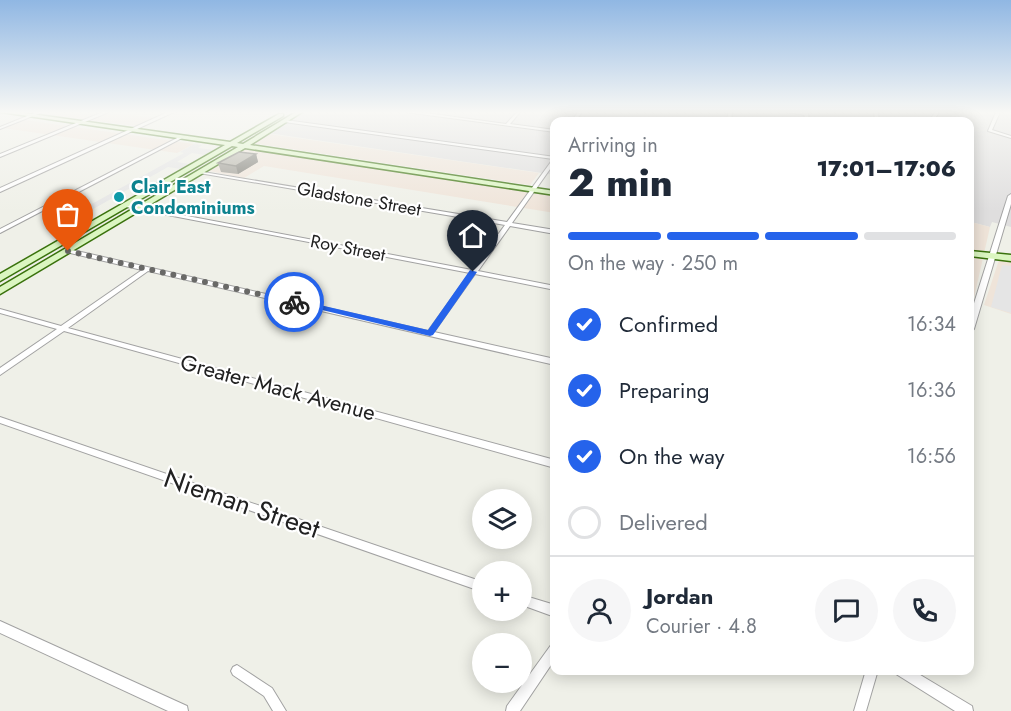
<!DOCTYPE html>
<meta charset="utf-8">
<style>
body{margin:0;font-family:Jost,sans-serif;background:#f6f6f7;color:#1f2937;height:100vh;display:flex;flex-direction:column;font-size:22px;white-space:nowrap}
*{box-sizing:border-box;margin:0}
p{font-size:20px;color:#747a83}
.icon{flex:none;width:33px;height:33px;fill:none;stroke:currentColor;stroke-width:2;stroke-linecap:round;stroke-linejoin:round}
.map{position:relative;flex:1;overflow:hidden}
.panel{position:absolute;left:550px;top:117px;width:424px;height:558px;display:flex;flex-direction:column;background:#fff;border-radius:12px;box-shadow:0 3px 15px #0003}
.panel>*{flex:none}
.fabs{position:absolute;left:472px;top:489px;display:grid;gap:12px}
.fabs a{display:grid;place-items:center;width:60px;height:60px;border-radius:50%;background:#fff;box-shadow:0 3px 15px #0003;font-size:30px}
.pin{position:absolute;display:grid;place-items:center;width:51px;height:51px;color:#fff;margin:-62px -26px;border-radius:50% 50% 50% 0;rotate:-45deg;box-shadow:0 0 6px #0007}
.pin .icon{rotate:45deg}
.courier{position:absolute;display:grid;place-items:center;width:60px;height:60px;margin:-30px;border:4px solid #2563eb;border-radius:50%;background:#fff;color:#222;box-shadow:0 2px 8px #0007}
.overview em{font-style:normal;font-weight:800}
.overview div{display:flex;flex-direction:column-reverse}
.overview{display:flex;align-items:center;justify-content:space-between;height:102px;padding:0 18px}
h1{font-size:39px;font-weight:800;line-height:45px}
.bar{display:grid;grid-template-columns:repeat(4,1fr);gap:9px 6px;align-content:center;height:72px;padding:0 18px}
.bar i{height:8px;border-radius:4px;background:#e0e1e3}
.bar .on{background:#2563eb}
.bar p{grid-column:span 4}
.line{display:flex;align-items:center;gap:15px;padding:0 18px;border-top:2px solid #e0e1e3}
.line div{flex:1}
.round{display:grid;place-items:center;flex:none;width:63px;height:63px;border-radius:32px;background:#f6f6f7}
ol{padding:0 18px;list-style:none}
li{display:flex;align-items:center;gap:18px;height:66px}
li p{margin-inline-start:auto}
li .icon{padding:6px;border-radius:50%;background:#2563eb;color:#fff;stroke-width:4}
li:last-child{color:#747a83}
li i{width:33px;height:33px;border:3px solid #e0e1e3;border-radius:50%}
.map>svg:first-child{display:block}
</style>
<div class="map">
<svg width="1011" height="711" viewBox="0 0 1011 711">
<rect width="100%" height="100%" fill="#eff0e8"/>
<path fill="#dfdede" d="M303 112H1011V227L992 222 990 227 971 222 970 122H555V175L268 133Z"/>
<path fill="#efe4d9" d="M45 112H109L155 118 137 126 42 114Z
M25 120 194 144 177 153 3 128Z
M269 134 539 173 530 185 252 143Z
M247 149 555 196V213L264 166 244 178 209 171 241 150Z
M971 222 990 227 971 311Z
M999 260 1011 262V314L984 305Z"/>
<path fill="#e5e5e5" d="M194 144 202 145 198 148 214 150 205 155 192 153 177 162 189 164 181 169 168 167 70 222 61 221 184 153 180 152Z
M1002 265 1011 266V313L991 307Z"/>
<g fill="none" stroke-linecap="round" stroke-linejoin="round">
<defs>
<path id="minor" d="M37 112H43L0 129V127Z
M103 112H109L0 157V154Z
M168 112H174L0 192V188Z
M405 112H419L506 124 517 112H520L510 124 555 130V132Z
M578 112H582L575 122H571Z
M728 112H732L731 122H727Z
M787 112H802L808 114 806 115Z
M874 112H878L879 122H875Z
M935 112H939L933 122H929Z
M996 112H1000L992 130 1011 136V138L988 131Z
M285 120 555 157V162L512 223 555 230V234L510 226 478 271 555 286V290L475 274 434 332 555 359V365L148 271 68 328 555 460V468L64 331 0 375V368L57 329 0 313V309L61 326 142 270 66 252V250L68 249 428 331 470 273 126 207 124 206V204L472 270 505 225 199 173H197V171L507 222 553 159 284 122V120Z
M181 136 184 137 0 233V229Z
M1011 194V204L974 329 970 331V316L1008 196Z
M0 417 483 582V592L0 423Z
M522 595 555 605V617L522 605Z
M0 621 187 706 188 711H168L0 633Z
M555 643V659L520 711H506L507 706 551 645Z
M237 665 272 688 286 711H273L264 696 233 675 231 671 233 667Z
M866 670H878L866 711H854Z
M894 670H912L972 706 973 711H955L896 674Z"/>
<path id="tertiary" d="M804 112H808L809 122H805Z"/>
<path id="secondary" d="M1 112H17L230 142 279 114H283V116L237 143 243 144 296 112H302L250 145 555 191V195L245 148 0 294V287L238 147 232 146 0 281V274L225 145Z
M970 251 1011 255V261L970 256Z"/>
</defs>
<use href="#minor" stroke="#a2a2a2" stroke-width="2"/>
<use href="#tertiary" stroke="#a2a2a2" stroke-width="2"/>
<use href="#secondary" stroke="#3a720d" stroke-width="3"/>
<use href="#minor" fill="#fff" fill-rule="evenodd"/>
<use href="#tertiary" fill="#fff" fill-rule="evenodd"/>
<use href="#secondary" fill="#dbf6c1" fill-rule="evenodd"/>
</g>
<path fill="#9a9890" d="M256 154 258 162 238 174 221 172 218 163Z"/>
<path fill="#7d7c75" d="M256 154 258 162 238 174 236 166Z"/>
<path fill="#b3b1a7" stroke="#7d7c75" stroke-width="1.5" d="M239 152 256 154 236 166 218 163Z"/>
<linearGradient id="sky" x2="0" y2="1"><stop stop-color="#90b7e3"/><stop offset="0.53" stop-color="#f8f8f5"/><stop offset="1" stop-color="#f8f8f5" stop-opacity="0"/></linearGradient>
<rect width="1011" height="212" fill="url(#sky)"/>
<path fill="#2563eb" d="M470 270 477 272 433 335 430 336 289 302 294 299 428 330Z"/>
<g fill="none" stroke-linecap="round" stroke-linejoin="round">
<path stroke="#696967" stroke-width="6" stroke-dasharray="0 10.8" d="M68 251 294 302"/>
</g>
<circle fill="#0f9aa8" stroke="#fff" stroke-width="2" cx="119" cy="197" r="6"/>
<g text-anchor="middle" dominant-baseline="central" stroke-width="4.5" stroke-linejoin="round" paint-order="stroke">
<g font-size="18" font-weight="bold" fill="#0d838f" stroke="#fff" text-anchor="start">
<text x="131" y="187">Clair East<tspan x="131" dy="21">Condominiums</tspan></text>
</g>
<g font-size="18" fill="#212121" stroke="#fff">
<text transform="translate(359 199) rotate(10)">Gladstone Street</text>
<text transform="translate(348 248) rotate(11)">Roy Street</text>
</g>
<g font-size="22" fill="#212121" stroke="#fff">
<text transform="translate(278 387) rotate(15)">Greater Mack Avenue</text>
</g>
<g font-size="27" fill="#212121" stroke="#fff">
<text transform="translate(242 503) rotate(19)">Nieman Street</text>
</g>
</g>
</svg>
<div class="fabs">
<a><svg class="icon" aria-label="layers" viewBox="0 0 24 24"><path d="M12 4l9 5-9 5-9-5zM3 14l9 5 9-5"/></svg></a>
<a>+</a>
<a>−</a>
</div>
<div class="pin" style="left:68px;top:251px;background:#ea580c"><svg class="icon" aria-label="bag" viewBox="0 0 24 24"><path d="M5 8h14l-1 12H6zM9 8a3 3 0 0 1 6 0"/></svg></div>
<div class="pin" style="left:473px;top:272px;background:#1f2937"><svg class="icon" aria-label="home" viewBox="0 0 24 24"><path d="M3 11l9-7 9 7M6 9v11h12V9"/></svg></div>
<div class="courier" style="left:294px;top:302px"><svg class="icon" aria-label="bike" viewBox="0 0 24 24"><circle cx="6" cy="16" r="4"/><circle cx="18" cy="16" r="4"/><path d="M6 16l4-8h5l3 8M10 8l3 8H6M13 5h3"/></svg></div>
<section class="panel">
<div class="overview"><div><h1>2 min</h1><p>Arriving in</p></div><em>17:01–17:06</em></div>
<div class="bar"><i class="on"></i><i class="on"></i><i class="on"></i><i></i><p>On the way · 250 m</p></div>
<ol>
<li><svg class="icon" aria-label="check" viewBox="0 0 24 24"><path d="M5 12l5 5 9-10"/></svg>Confirmed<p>16:34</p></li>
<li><svg class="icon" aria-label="check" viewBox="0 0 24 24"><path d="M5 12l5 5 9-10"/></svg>Preparing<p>16:36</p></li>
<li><svg class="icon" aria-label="check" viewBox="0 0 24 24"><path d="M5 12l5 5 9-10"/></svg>On the way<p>16:56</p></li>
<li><i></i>Delivered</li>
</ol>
<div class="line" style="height:108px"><a class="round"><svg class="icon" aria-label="person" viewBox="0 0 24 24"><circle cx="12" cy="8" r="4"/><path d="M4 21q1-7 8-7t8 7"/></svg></a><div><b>Jordan</b><p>Courier · 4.8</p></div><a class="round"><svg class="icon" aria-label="chat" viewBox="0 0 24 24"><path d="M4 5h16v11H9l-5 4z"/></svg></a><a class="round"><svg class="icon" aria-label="phone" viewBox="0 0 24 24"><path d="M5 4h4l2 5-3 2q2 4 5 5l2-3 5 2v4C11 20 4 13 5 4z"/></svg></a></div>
</section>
</div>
